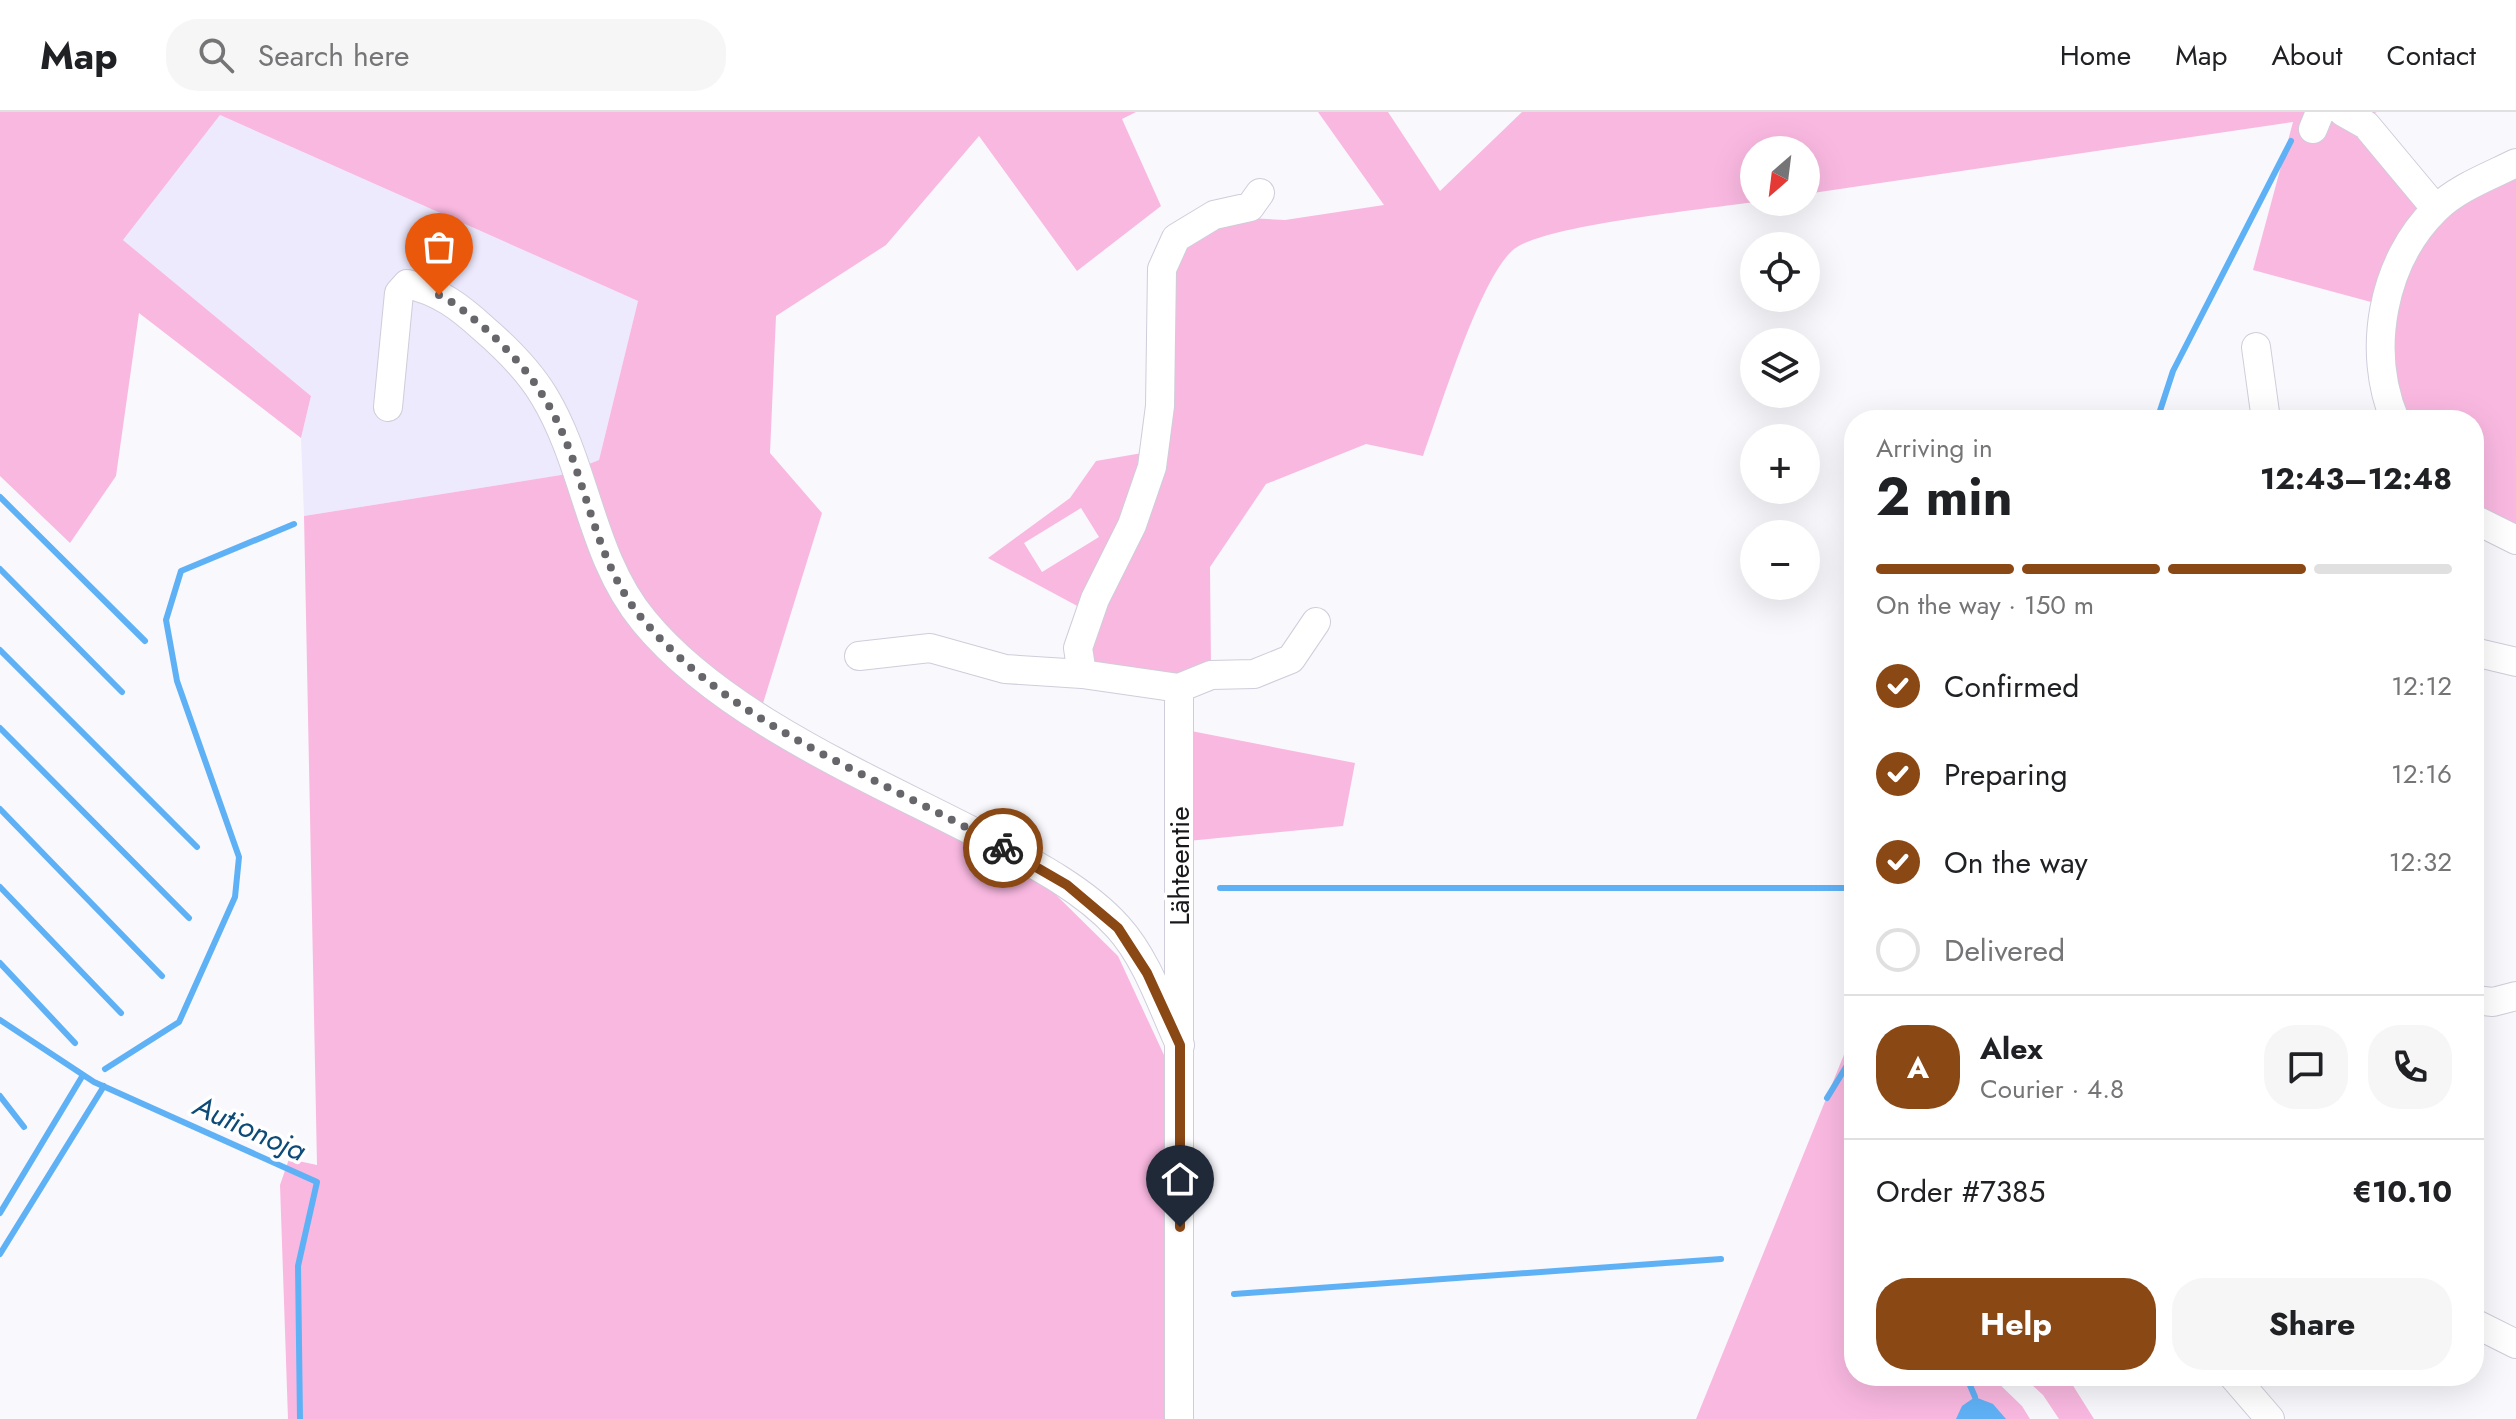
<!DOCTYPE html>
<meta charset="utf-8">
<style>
body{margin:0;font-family:Jost,sans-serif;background:#f6f6f6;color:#202124;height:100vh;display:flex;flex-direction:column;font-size:30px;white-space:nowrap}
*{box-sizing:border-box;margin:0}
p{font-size:26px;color:#757577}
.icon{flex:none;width:44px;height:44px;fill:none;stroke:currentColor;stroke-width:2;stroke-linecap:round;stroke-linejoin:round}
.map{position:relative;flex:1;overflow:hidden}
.sheet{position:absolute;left:1844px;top:298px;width:640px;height:976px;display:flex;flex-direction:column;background:#fff;border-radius:32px;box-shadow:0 8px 32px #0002}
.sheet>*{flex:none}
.needle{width:52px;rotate:208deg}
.fabs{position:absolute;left:1740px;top:24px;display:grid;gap:16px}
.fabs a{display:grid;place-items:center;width:80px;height:80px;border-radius:50%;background:#fff;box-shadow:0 8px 32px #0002;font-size:40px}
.pin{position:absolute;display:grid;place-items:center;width:68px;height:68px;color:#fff;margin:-82px -34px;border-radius:50% 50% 50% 0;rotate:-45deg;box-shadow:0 0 8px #0007}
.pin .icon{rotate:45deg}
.courier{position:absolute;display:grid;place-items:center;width:80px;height:80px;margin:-40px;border:6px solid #8a4815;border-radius:50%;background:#fff;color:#222;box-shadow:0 2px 10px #0007}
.summary em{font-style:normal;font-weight:700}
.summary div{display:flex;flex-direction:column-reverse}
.summary{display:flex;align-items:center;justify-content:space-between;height:136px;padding:0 32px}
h1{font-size:52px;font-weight:700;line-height:60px}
.bar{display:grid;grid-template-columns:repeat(4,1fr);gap:12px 8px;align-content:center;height:96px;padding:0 32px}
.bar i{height:10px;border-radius:6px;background:#e0e0e0}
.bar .active{background:#8a4815}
.bar p{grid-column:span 4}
.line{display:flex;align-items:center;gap:20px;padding:0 32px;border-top:2px solid #e0e0e0}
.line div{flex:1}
.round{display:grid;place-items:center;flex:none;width:84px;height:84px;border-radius:32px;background:#f6f6f6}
ol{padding:0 32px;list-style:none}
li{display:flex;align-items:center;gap:24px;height:88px}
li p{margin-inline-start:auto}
li .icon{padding:8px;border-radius:50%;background:#8a4815;color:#fff;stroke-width:4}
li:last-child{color:#757577}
li i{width:44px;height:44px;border:4px solid #e0e0e0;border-radius:50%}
.button{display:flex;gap:16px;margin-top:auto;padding:16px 32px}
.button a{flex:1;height:92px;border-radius:32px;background:#8a4815;color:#fff;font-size:32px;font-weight:700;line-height:92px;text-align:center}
.button a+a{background:#f6f6f6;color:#202124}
header{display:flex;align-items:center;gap:48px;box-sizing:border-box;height:112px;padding:0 40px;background:#fff;border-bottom:2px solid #e0e0e0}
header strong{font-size:38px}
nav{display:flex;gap:44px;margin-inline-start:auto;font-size:28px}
.search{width:560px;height:72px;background:#f6f6f6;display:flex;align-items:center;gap:20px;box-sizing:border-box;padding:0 28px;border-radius:32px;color:#757577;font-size:30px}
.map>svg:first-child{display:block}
</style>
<header>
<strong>Map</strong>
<div class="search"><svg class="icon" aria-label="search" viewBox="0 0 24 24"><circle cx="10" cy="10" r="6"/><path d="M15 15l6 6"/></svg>Search here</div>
<nav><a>Home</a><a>Map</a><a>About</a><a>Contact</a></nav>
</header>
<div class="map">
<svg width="2516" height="1307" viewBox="0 0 2516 1307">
<rect width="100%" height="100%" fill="#f9f8fd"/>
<path fill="#edeafe" d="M220 3 638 189 599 348 562 363 304 404 301 326 311 284 123 128Z"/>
<path fill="#f9b8e0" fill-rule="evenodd" d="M0 0H1136L1122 7 1161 94 1077 159 979 24 886 133 776 204 770 341 822 401 755 617 1050 777 1118 844 1164 943 1169 1307H288L280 1073 289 1047 317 1053 304 404 561 363 599 348 638 189 220 3 123 128 311 284 301 326 139 201 116 364 70 431 0 364Z
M1318 0H1388L1440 79 1522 0H2377L2372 2 2438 81 2395 131 2371 190 2253 158 2293 10 1806 82V38H1754V90C1707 97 1545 113 1514 137 1480 165 1440 298 1423 344L1366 332 1266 372 1210 455 1211 554 1178 569 1086 558 1094 503 988 446 1070 386 1096 349 1148 340 1158 157 1227 105 1285 108 1384 93ZM1081 396 1099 425 1042 460 1024 431Z
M2516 51V428L2474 407V308H2395L2381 244 2404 140 2436 97Z
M1186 618 1355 651 1343 714 1188 729Z
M1854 918V1264H1991L2022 1294 2030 1307H1696Z
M2022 1264H2067L2094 1307H2059L2043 1283Z"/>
<path fill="#5fb1f6" d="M1975 1285 1993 1292 2006 1307H1956L1962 1294Z"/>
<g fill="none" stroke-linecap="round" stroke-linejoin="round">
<path stroke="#5fb1f6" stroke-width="6" d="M2157 308 2173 259 2291 29
M0 385 145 529
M0 457 122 580
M0 538 197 735
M0 616 189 806
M0 697 162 864
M0 775 121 901
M1220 776H1854
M0 851 75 931
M0 908 94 970 317 1070 298 1154 300 1307
M105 957 179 910 235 785 239 745 177 569 166 508 181 459 294 412
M0 984 24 1015
M1827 986 1854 942
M0 1101 83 963
M0 1142 104 974
M1234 1182 1721 1147
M1966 1264 1975 1285"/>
<defs>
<path id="minor" d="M2343 0 2366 13 2436 97
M2313 17 2320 0
M1260 81 1250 95 1214 103 1176 126 1162 157 1160 294 1152 355 1132 413 1095 487 1078 536 1082 562 1179 576 1211 563 1254 562 1291 547 1316 510
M2256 235 2266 308
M388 295 399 181 407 172C439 179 460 195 484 217 506 236 529 259 544 284 587 355 590 444 644 509 722 604 870 666 978 722 1025 747 1082 775 1118 815 1147 847 1162 894 1180 933
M2395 308C2366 239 2382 150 2436 97 2457 76 2490 64 2516 51
M2474 407 2516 428
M2474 540 2516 550
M859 544 930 536 1005 557 1082 562
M2474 888 2493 890 2516 884
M2474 1211 2516 1232
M2233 1264 2270 1307
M1179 1307V576"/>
</defs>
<use href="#minor" stroke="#cfcdda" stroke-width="30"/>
<use href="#minor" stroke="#fff" stroke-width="28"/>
</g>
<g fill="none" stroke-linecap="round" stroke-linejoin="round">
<path stroke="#67666b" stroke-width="8" stroke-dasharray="0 14.4" d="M439 183C458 192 472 206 488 219 508 238 529 260 543 284 588 354 589 446 645 510 738 618 883 666 1003 736"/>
<path stroke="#8a4815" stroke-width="10" d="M1003 736 1067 773 1118 816 1147 861 1180 933V1115"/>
</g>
<g text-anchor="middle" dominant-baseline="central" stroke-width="7" stroke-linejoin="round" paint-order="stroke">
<g font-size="28" fill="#18181c" stroke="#fff">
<text transform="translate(1179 754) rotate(-90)">Lähteentie</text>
</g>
<g font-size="30" font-style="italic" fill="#0c4a77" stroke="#fff">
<text transform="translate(250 1016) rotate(24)">Autionoja</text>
</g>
</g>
</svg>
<div class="fabs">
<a><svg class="needle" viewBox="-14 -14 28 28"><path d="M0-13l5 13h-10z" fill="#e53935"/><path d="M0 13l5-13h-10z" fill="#757577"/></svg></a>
<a><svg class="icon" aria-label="locate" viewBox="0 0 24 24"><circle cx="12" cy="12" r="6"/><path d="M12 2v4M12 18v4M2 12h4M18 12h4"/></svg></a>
<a><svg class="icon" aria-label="layers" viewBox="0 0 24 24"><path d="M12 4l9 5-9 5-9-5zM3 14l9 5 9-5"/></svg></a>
<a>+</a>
<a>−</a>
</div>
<div class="pin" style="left:439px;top:183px;background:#ea580c"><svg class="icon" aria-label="bag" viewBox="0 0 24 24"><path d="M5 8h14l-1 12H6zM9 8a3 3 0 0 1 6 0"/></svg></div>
<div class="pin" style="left:1180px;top:1115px;background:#1f2937"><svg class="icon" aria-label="home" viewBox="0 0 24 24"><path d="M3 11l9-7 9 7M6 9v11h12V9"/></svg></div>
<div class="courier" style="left:1003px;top:736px"><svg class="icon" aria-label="bike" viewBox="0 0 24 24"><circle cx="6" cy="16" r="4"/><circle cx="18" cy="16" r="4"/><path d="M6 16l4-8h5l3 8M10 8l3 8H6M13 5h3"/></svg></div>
<section class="sheet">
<div class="summary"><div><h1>2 min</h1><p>Arriving in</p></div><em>12:43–12:48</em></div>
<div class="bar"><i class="active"></i><i class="active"></i><i class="active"></i><i></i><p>On the way · 150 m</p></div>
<ol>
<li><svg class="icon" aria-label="check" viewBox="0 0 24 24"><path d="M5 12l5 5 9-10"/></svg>Confirmed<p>12:12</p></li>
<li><svg class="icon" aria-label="check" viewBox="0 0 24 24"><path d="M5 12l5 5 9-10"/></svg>Preparing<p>12:16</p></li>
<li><svg class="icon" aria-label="check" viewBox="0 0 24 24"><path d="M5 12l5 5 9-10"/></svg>On the way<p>12:32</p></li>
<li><i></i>Delivered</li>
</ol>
<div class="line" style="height:144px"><b class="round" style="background:#8a4815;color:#fff">A</b><div><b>Alex</b><p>Courier · 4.8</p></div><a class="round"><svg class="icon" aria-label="chat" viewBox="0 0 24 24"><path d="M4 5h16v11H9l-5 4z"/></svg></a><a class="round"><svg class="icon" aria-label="phone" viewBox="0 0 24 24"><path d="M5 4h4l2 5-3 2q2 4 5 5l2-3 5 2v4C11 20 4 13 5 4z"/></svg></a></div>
<div class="line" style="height:104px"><div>Order #7385</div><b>€10.10</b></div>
<div class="button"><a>Help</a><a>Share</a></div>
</section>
</div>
